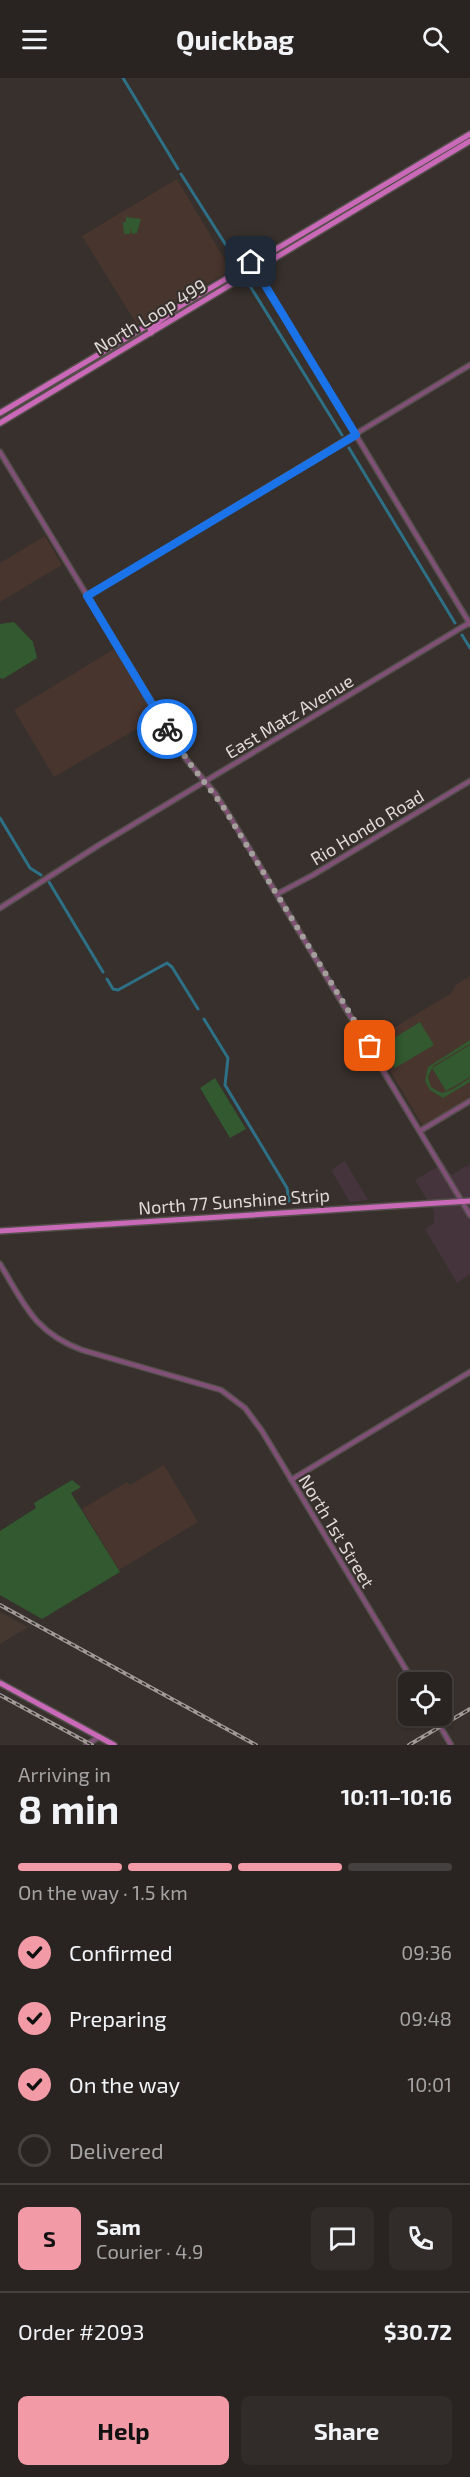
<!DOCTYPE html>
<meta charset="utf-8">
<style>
body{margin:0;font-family:"Exo 2",sans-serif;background:#312c2a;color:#f1f3f6;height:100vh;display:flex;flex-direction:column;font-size:22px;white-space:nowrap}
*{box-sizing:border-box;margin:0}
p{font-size:20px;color:#a5a4a5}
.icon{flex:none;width:33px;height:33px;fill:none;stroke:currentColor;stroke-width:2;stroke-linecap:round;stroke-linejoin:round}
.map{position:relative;height:1667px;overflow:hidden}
.details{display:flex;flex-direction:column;background:#292422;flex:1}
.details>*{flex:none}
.tools{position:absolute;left:398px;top:1594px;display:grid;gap:12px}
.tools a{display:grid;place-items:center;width:54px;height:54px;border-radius:9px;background:#292422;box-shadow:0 2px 4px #0004,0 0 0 2px #454140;font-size:30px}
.pin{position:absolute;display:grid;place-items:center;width:51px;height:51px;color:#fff;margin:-26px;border-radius:12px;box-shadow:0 3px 9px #0006}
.courier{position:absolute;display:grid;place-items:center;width:60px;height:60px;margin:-30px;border:4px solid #1a73e8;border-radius:50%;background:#fff;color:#222;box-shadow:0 2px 8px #0007}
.overview em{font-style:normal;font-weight:700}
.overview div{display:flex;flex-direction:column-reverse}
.overview{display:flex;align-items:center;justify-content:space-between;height:102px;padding:0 18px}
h1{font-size:39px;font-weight:700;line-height:45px}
.bar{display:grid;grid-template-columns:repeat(4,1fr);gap:9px 6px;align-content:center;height:72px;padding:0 18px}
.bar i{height:8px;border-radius:4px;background:#454140}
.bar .current{background:#f39aa7}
.bar p{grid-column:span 4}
.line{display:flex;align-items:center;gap:15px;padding:0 18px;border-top:2px solid #454140}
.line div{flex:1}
.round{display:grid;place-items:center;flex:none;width:63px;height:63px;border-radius:9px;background:#312c2a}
ol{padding:0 18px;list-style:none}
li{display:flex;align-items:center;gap:18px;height:66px}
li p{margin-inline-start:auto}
li .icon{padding:6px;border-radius:50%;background:#f39aa7;color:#111;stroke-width:4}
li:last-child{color:#a5a4a5}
li i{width:33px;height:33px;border:3px solid #454140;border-radius:50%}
.primary-button{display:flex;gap:12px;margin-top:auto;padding:12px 18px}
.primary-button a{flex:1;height:69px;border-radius:9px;background:#f39aa7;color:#111;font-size:24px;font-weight:700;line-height:69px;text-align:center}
.primary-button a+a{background:#312c2a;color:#f1f3f6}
header{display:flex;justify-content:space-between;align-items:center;height:78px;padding:0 18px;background:#292422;font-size:27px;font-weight:700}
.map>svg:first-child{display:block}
</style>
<header><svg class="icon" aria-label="menu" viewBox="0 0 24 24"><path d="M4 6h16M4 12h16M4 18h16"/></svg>Quickbag<svg class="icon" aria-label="search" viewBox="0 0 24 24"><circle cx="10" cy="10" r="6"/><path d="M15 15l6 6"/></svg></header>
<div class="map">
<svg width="470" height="1667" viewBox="0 0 470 1667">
<rect width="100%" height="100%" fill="#37302d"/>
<path fill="#46343d" d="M345 1083 368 1122 350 1124 331 1092Z
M444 1085 451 1097 470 1086V1196L457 1205 425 1151 434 1145V1133L415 1102Z"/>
<path fill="#453831" d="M0 1534 28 1549 0 1566Z"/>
<path fill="#48352e" d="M177 101 231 192 137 247 82 158Z
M45 458 62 487 0 524V485Z
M114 571 157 639 54 699 14 632Z
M470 898V1019L423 1048 372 963 450 916 457 906Z
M164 1387 198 1444 119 1492 82 1431 127 1404 130 1407Z"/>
<path fill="#32592f" d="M126 139 141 141 137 155 132 156 130 150V156H124L123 144H126Z
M14 544 33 564 37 580 3 601 0 600V546Z
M420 944 434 967 395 990 381 968Z
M470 962V966L433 988 428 999 431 1009 442 1015 451 1012 470 1000V1004L443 1020 430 1012 425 1003 428 989Z
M470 967V999L446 1013 432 990Z
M215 1000 246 1051 230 1060 200 1010Z
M72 1402 81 1409 71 1415 120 1494 42 1541 0 1517V1453L36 1430 34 1425Z"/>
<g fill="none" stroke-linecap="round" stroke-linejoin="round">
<path stroke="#2e7086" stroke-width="3" d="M123 0 178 91
M181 96 236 183
M250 208 342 357
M349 370 455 545
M462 557 470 570
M0 740 30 790 41 797
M49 804 103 894
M107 901 113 911 118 912 167 885 172 889 198 931
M204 941 228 980 225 1007 287 1110 289 1123"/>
<defs>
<path id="minor" d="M255 190 470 546
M0 374 186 681 215 715 232 742 470 1137
M87 518 470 287
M277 816 313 797 470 703
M0 830 99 767 469 545
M420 1053 470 1023
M0 1186C25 1227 34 1254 82 1272L221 1312 245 1330 262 1353 414 1605
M291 1402 470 1294
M434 1638 451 1667
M86 1667 99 1659"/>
<path id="major" d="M151 255 150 250 172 234
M0 335 470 56
M0 345 470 63
M0 1153 470 1123
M0 1605 114 1667"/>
</defs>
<use href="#minor" stroke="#554f4c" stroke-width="7"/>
<use href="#major" stroke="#554f4c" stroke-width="8"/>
<use href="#minor" stroke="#805076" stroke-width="4"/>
<use href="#major" stroke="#ca69b8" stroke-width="5"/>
<defs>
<path id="rail" d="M0 1527 256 1667
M0 1617 92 1667
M409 1667 470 1631"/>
</defs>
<use href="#rail" stroke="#9f9997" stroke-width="4"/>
<use href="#rail" stroke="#37302d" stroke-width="1.5" stroke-dasharray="4.5" stroke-linecap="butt"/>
</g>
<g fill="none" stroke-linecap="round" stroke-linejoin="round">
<path stroke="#a49e9c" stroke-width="6" stroke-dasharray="0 10.8" d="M167 651 188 683 222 727 370 968"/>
<path stroke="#1a73e8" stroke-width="8" d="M167 651 87 518 356 357 251 184"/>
</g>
<g text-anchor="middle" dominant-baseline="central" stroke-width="4.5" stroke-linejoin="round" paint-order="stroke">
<g font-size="18" fill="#dfdad8" stroke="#37302d">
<text transform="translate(150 238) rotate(-31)">North Loop 499</text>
<text transform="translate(289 638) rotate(-31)">East Matz Avenue</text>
<text transform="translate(367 749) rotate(-31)">Rio Hondo Road</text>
<text transform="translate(234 1123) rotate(-4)">North 77 Sunshine Strip</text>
<text transform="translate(337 1453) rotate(59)">North 1st Street</text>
</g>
</g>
</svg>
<div class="tools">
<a><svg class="icon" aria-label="locate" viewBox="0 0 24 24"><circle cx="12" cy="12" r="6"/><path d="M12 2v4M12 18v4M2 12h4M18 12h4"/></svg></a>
</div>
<div class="pin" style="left:370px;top:968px;background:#ea580c"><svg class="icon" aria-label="bag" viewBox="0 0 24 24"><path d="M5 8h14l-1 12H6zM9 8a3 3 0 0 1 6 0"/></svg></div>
<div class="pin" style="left:251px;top:184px;background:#1f2937"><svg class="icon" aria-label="home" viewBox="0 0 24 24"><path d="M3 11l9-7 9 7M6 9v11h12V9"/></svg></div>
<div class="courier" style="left:167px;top:651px"><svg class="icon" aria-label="bike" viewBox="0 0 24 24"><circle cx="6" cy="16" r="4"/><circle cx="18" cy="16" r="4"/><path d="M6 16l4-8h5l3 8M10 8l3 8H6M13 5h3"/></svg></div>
</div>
<section class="details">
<div class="overview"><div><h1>8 min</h1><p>Arriving in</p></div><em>10:11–10:16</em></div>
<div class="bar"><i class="current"></i><i class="current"></i><i class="current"></i><i></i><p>On the way · 1.5 km</p></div>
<ol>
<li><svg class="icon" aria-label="check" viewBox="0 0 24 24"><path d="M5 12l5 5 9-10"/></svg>Confirmed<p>09:36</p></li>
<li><svg class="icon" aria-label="check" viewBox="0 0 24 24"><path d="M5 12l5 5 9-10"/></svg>Preparing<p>09:48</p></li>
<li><svg class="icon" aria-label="check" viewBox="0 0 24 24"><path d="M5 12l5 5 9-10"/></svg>On the way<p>10:01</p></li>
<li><i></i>Delivered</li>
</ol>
<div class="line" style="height:108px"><b class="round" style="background:#f39aa7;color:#111">S</b><div><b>Sam</b><p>Courier · 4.9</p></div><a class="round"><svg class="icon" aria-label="chat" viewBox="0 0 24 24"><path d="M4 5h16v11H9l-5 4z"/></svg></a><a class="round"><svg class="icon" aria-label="phone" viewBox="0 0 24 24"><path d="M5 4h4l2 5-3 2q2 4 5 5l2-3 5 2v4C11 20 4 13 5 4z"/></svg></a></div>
<div class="line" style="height:78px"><div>Order #2093</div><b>$30.72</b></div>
<div class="primary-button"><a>Help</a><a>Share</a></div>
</section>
